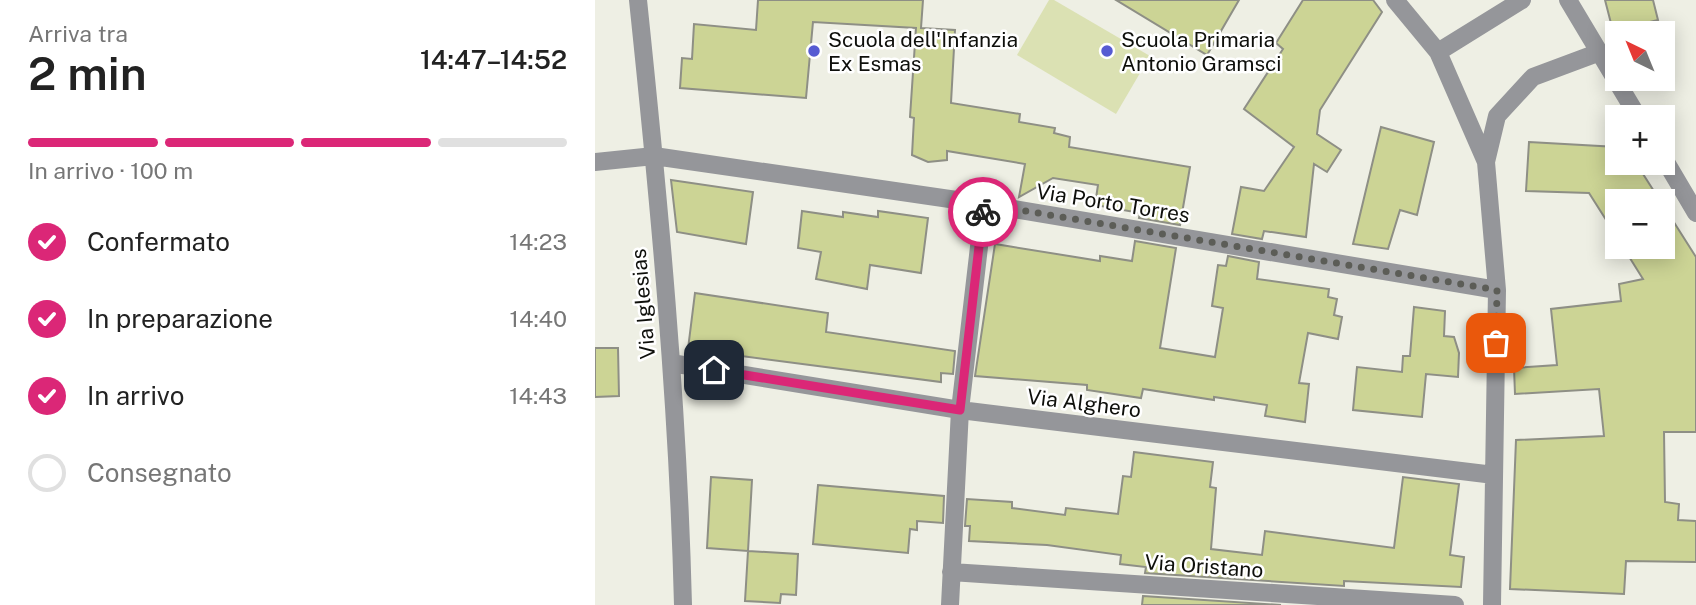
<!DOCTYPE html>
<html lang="it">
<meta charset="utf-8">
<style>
body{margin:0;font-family:"Public Sans",sans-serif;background:#f2f2f2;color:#222;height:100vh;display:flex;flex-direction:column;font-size:26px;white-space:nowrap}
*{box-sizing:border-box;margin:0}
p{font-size:23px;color:#767676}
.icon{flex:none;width:38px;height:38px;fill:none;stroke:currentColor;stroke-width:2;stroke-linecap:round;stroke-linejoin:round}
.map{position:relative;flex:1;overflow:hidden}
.side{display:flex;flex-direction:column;background:#fff;width:595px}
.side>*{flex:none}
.needle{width:46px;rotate:317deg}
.fabs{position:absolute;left:1010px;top:21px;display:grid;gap:14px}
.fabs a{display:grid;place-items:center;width:70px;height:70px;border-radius:0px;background:#fff;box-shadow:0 4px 18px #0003;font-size:35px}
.pin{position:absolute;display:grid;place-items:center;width:60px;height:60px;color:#fff;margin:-30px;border-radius:14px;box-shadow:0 4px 10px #0006}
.courier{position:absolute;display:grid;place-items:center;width:70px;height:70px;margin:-35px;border:5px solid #db2777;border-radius:50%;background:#fff;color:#222;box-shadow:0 2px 9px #0007}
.head em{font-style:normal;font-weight:600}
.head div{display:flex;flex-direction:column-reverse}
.head{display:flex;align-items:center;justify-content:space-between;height:119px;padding:0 28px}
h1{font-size:46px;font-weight:600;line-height:52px}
.bar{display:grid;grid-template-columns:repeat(4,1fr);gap:10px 7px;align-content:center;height:84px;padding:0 28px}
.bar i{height:9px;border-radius:5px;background:#e0e0e0}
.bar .current{background:#db2777}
.bar p{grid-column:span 4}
ol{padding:0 28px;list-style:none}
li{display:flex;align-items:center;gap:21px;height:77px}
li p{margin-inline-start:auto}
li .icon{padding:7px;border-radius:50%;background:#db2777;color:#fff;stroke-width:4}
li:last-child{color:#767676}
li i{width:38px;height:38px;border:4px solid #e0e0e0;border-radius:50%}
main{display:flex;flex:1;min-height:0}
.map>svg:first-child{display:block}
</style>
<main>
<section class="side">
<div class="head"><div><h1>2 min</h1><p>Arriva tra</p></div><em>14:47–14:52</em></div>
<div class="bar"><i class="current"></i><i class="current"></i><i class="current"></i><i></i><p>In arrivo · 100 m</p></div>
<ol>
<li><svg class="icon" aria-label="check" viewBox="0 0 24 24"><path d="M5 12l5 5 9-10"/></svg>Confermato<p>14:23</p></li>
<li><svg class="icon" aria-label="check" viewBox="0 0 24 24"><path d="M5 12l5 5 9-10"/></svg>In preparazione<p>14:40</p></li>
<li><svg class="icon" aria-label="check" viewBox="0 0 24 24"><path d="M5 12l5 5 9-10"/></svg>In arrivo<p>14:43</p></li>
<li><i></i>Consegnato</li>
</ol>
</section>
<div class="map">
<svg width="1101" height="605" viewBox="0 0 1101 605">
<rect width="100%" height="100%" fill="#eeefe4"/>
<path fill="#dbe1b3" d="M454 0H459L555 56 521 114 422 55Z"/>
<path fill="#ccd495" stroke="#8e8f85" stroke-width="2" d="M163 0H328L326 28 360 30 356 103 425 114 424 122 460 128 459 133 475 137 474 147 595 167 585 225 544 218 545 213 500 205 503 185 458 178 424 197 430 164 352 151V160L333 162 317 155 319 118 315 117 321 28 218 22 211 98 85 88 87 58 97 59 99 24 161 30Z
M521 0H644L612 55Z
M708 0H778L787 12 725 110 722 134 746 150 732 172 719 164 711 237 669 231 667 239 637 234 646 187 669 191 699 147 649 109 688 49 681 43Z
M1010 0H1058L1063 20 1018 31Z
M786 127 839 142 822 215 805 210 793 249 758 244Z
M934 142 1022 147V163H1041L1062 196 1022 195V237L994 193 931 191Z
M76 180 158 192 151 244 82 232Z
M1068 205 1101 257V432H1069L1070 502 1084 504 1083 520 1101 521V562L1031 561 1029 594 915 589 921 440 1009 436 1004 389 920 394 919 368 962 365 956 309 1026 301 1024 284 1048 279 1028 247H1068Z
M207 211 248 217V212L283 217V211L333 218 326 273 275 265 272 289 221 279 226 252 203 248Z
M540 241 581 248 565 348 620 357 628 308 617 306 623 265 631 266 633 256 664 262 662 279 734 289 733 297 742 299 739 315 747 317 743 339 713 333 704 383 714 384 710 422 670 416 672 405 619 397V400L548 389 546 398 492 390V385L380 376 400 244 505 261V256L537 261Z
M100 293 233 313 231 332 360 351 358 374 346 373V382L93 349Z
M819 307 850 311 849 336 859 337 864 353 863 377 831 374 827 417 758 410 762 367 807 372 808 356H815Z
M0 348H23L24 396 0 397Z
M539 452 618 462 615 487 621 488 616 549 667 555 670 531 799 548 808 477 864 484 855 555 869 557 866 587 749 581V586L550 573 551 567 525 564 526 555 452 545 374 541 375 526H370L372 499 417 502V508L470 515 471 508 523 514 528 476 536 477Z
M116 477 157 480 153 551 112 548Z
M223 485 349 496 348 523 322 521V530L315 529 313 553 218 544Z
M153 551 203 554 201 595 186 594 185 603 150 601Z
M548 596 686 605H547Z"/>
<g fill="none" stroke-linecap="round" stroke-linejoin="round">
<path stroke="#95969a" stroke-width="18" d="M43 0C64 201 83 403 88 605
M800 0 843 52 891 162 902 290 897 605
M973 0 1043 117
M843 52 927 0
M1068 157 1101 213
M0 162 59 156 389 204 902 290
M891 162 902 116 938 77 1005 52
M76 363 365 410 899 475
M356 572 860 605
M355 605 365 410 389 204"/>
</g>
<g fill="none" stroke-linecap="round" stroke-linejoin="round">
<path stroke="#5c5d57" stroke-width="7" stroke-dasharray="0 12.6" d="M388 212 389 204 902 290 901 343"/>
<path stroke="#db2777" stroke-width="9" d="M119 370 365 410 388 212"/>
</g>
<g fill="#565bd2" stroke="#fff" stroke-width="2.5">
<circle cx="219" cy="51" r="7"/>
<circle cx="512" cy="51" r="7"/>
</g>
<g text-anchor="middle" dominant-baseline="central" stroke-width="5" stroke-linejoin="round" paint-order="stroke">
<g font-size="21" fill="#0e0f0b" stroke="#fff" text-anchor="start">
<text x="233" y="39">Scuola dell'Infanzia<tspan x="233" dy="24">Ex Esmas</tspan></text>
<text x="526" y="39">Scuola Primaria<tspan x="526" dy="24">Antonio Gramsci</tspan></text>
</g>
<g font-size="21" fill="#0e0f0b" stroke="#fff">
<text transform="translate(518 203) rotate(9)">Via Porto Torres</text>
<text transform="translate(48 304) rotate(-95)">Via Iglesias</text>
<text transform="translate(489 403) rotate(7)">Via Alghero</text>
<text transform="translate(609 566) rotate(4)">Via Oristano</text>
</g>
</g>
</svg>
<div class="fabs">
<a><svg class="needle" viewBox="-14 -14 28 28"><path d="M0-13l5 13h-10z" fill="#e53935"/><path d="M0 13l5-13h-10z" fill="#767676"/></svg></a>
<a>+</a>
<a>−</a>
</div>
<div class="pin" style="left:901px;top:343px;background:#ea580c"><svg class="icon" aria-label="bag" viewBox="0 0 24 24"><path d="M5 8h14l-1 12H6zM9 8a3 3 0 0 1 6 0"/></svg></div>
<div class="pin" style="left:119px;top:370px;background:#1f2937"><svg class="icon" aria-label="home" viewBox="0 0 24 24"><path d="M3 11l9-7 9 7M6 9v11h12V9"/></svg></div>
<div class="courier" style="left:388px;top:212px"><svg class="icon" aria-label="bike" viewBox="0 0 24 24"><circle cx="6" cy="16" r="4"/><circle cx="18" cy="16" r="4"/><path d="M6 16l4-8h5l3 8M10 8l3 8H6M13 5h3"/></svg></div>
</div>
</main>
